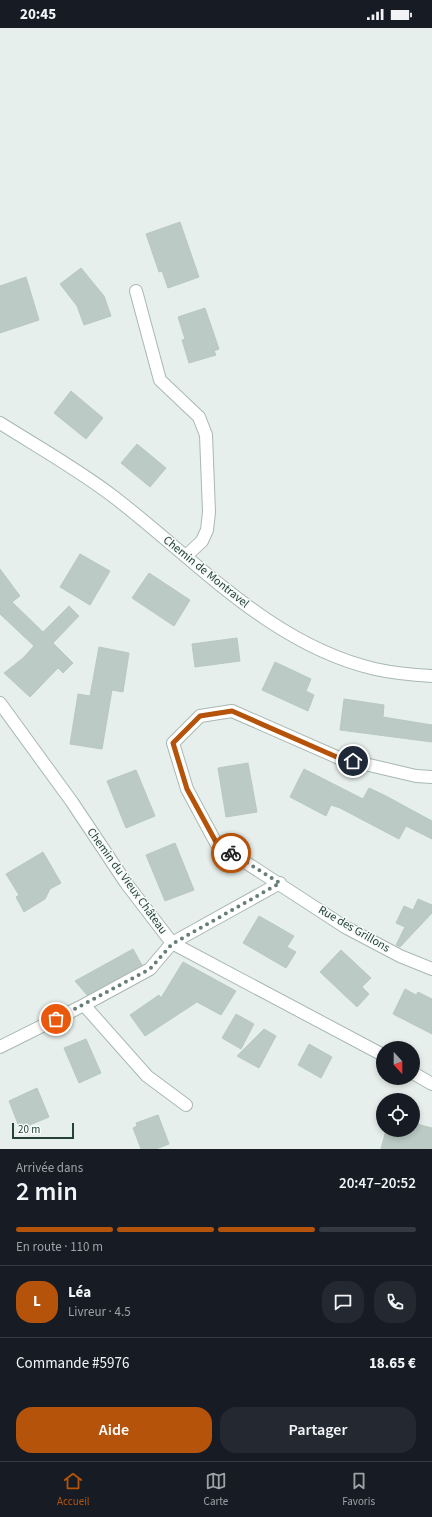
<!DOCTYPE html>
<html lang="fr">
<meta charset="utf-8">
<style>
body{margin:0;font-family:"Source Sans 3",sans-serif;background:#242831;color:#f1f3f6;height:100vh;display:flex;flex-direction:column;font-size:15px;white-space:nowrap}
*{box-sizing:border-box;margin:0}
p{font-size:13px;color:#9ea1a6}
.icon{flex:none;width:22px;height:22px;fill:none;stroke:currentColor;stroke-width:2;stroke-linecap:round;stroke-linejoin:round}
.map{position:relative;height:1121px;overflow:hidden}
.panel{display:flex;flex-direction:column;background:#171b24;flex:1}
.panel>*{flex:none}
.needle{width:26px;rotate:159deg}
.controls{position:absolute;left:376px;top:1013px;display:grid;gap:8px}
.controls a{display:grid;place-items:center;width:44px;height:44px;border-radius:50%;background:#171b24;box-shadow:0 2px 6px #0003;font-size:20px}
.scale{position:absolute;left:12px;bottom:10px;width:62px;box-sizing:border-box;padding-left:4px;border:2px solid #24423a;border-top:0;font-size:11px;line-height:14px;white-space:nowrap;color:#24423a;-webkit-text-stroke:3px #f7fbf9;paint-order:stroke}
.pin{position:absolute;display:grid;place-items:center;width:34px;height:34px;color:#fff;margin:-17px;border:2px solid #fff;border-radius:50%;box-shadow:0 1px 4px #0007}
.courier{position:absolute;display:grid;place-items:center;width:40px;height:40px;margin:-20px;border:3px solid #b45309;border-radius:50%;background:#fff;color:#222;box-shadow:0 1px 5px #0007}
.summary em{font-style:normal;font-weight:600}
.summary div{display:flex;flex-direction:column-reverse}
.summary{display:flex;align-items:center;justify-content:space-between;height:68px;padding:0 16px}
h1{font-size:26px;font-weight:600;line-height:30px}
.bar{display:grid;grid-template-columns:repeat(4,1fr);gap:6px 4px;align-content:center;height:48px;padding:0 16px}
.bar i{height:5px;border-radius:3px;background:#363941}
.bar .active{background:#b45309}
.bar p{grid-column:span 4}
.line{display:flex;align-items:center;gap:10px;padding:0 16px;border-top:1px solid #363941}
.line div{flex:1}
.round{display:grid;place-items:center;flex:none;width:42px;height:42px;border-radius:16px;background:#242831}
.cta{display:flex;gap:8px;margin-top:auto;padding:8px 16px}
.cta a{flex:1;height:46px;border-radius:16px;background:#b45309;color:#fff;font-size:16px;font-weight:600;line-height:46px;text-align:center}
.cta a+a{background:#242831;color:#f1f3f6}
.status{display:flex;justify-content:space-between;align-items:center;height:28px;padding:0 20px;background:#171b24;direction:ltr}
.status svg{height:11px;fill:currentColor}
.dock{display:flex;justify-content:space-around;align-items:center;height:56px;border-top:1px solid #363941;background:#171b24;font-size:11px;color:#9ea1a6}
.dock a{display:grid;justify-items:center;gap:2px}
.dock .active{color:#b45309}
.map>svg:first-child{display:block}
</style>
<div class="status"><b>20:45</b><svg viewBox="0 0 49 12"><path d="M0 12V9h3v3zM5 12V6h3v6zM10 12V3h3v9zM15 12V0h3v12zM26 1h20v11H26zM47 4h2v5h-2z"/></svg></div>
<div class="map">
<svg width="432" height="1121" viewBox="0 0 432 1121">
<rect width="100%" height="100%" fill="#e6efeb"/>
<path fill="#bbcac4" stroke="#b8c9c2" d="M180 194 199 249 168 260 162 243 159 244 146 206Z
M81 240 104 268 111 288 84 297 77 278 60 256Z
M26 249 39 292 0 305V258Z
M205 280 219 321 214 323 216 327 189 335 182 312 185 311 178 289Z
M71 363 103 390 86 411 54 385Z
M137 416 166 440 150 459 121 435Z
M80 526 110 543 90 577 60 559Z
M0 541 20 568 12 574 43 604 69 578 79 588 53 615 73 635 63 645 58 640 30 669 4 645 23 630 34 618 0 586Z
M149 545 190 572 174 598 132 570Z
M237 610 240 633 195 639 192 616Z
M99 619 129 625 123 664 112 662 102 721 70 716 78 666 90 668Z
M275 634 311 651 306 663 314 667 308 683 262 662Z
M344 671 384 677 383 689 432 697V714L340 702Z
M248 735 257 784 226 789 218 740Z
M304 741 363 771 369 760 386 768 432 793V811L406 798 399 811 340 780 331 777 326 788 290 769Z
M136 742 155 788 126 800 107 753Z
M175 815 194 862 165 873 146 827Z
M43 824 61 855 50 861 45 871 24 884 16 869 19 867 6 846Z
M418 871 432 877V885L400 919 396 917 405 899 396 895 404 878 413 882Z
M259 888 294 908 287 919 296 924 286 940 243 915Z
M133 921 142 937 87 967 75 953Z
M341 922 371 950 362 959 369 966 357 979 320 944Z
M183 934 236 963 221 987 197 974 145 1008 130 987 159 967 161 970Z
M405 961 416 967 418 964 432 971V1006L393 986Z
M236 986 254 996 241 1021 222 1010Z
M264 1001 276 1008 259 1040 237 1028Z
M86 1011 101 1045 79 1055 64 1020Z
M309 1016 332 1029 321 1050 298 1037Z
M37 1060 49 1089 20 1101 9 1073Z
M158 1087 169 1116 156 1121H141L133 1100 137 1098 136 1095Z
M413 1095 432 1100V1121H381L386 1102H413Z"/>
<g fill="none" stroke-linecap="round" stroke-linejoin="round">
<defs>
<path id="minor" d="M136 263 160 352 199 389 206 407 209 484 207 502 202 513 186 528
M0 675 72 774 126 855 172 915 383 1027
M432 749 416 748 339 730 232 683 200 688 173 715 187 761 216 815 345 899 400 928 432 941
M84 977 147 1048 186 1077
M0 1019 84 977 150 941 172 915 280 855
M413 1045 432 1056"/>
<path id="tertiary" d="M0 395C38 419 79 442 114 469 196 532 271 617 375 641 393 645 413 647 432 648"/>
</defs>
<use href="#minor" stroke="#a8b8b2" stroke-width="14"/>
<use href="#tertiary" stroke="#a8b8b2" stroke-width="14"/>
<use href="#minor" stroke="#fff" stroke-width="12"/>
<use href="#tertiary" stroke="#fff" stroke-width="12"/>
</g>
<g fill="none" stroke-linecap="round" stroke-linejoin="round">
<path stroke="#687f78" stroke-width="4" stroke-dasharray="0 7.2" d="M56 991 150 941 172 916 280 855 231 825"/>
<path stroke="#b45309" stroke-width="5" d="M231 825 216 814 187 761 173 715 200 688 232 683 339 730 353 733"/>
</g>
<g text-anchor="middle" dominant-baseline="central" stroke-width="3" stroke-linejoin="round" paint-order="stroke">
<g font-size="12" fill="#24423a" stroke="#f7fbf9">
<text transform="translate(206 544) rotate(39)">Chemin de Montravel</text>
<text transform="translate(127 853) rotate(54)">Chemin du Vieux Château</text>
<text transform="translate(354 901) rotate(30)">Rue des Grillons</text>
</g>
</g>
</svg>
<div class="controls">
<a><svg class="needle" viewBox="-14 -14 28 28"><path d="M0-13l5 13h-10z" fill="#e53935"/><path d="M0 13l5-13h-10z" fill="#9ea1a6"/></svg></a>
<a><svg class="icon" aria-label="locate" viewBox="0 0 24 24"><circle cx="12" cy="12" r="6"/><path d="M12 2v4M12 18v4M2 12h4M18 12h4"/></svg></a>
</div>
<div class="scale">20 m</div>
<div class="pin" style="left:56px;top:991px;background:#ea580c"><svg class="icon" aria-label="bag" viewBox="0 0 24 24"><path d="M5 8h14l-1 12H6zM9 8a3 3 0 0 1 6 0"/></svg></div>
<div class="pin" style="left:353px;top:733px;background:#1f2937"><svg class="icon" aria-label="home" viewBox="0 0 24 24"><path d="M3 11l9-7 9 7M6 9v11h12V9"/></svg></div>
<div class="courier" style="left:231px;top:825px"><svg class="icon" aria-label="bike" viewBox="0 0 24 24"><circle cx="6" cy="16" r="4"/><circle cx="18" cy="16" r="4"/><path d="M6 16l4-8h5l3 8M10 8l3 8H6M13 5h3"/></svg></div>
</div>
<section class="panel">
<div class="summary"><div><h1>2 min</h1><p>Arrivée dans</p></div><em>20:47–20:52</em></div>
<div class="bar"><i class="active"></i><i class="active"></i><i class="active"></i><i></i><p>En route · 110 m</p></div>
<div class="line" style="height:72px"><b class="round" style="background:#b45309;color:#fff">L</b><div><b>Léa</b><p>Livreur · 4.5</p></div><a class="round"><svg class="icon" aria-label="chat" viewBox="0 0 24 24"><path d="M4 5h16v11H9l-5 4z"/></svg></a><a class="round"><svg class="icon" aria-label="phone" viewBox="0 0 24 24"><path d="M5 4h4l2 5-3 2q2 4 5 5l2-3 5 2v4C11 20 4 13 5 4z"/></svg></a></div>
<div class="line" style="height:52px"><div>Commande #5976</div><b>18.65 €</b></div>
<div class="cta"><a>Aide</a><a>Partager</a></div>
</section>
<nav class="dock">
<a class="active"><svg class="icon" aria-label="home" viewBox="0 0 24 24"><path d="M3 11l9-7 9 7M6 9v11h12V9"/></svg>Accueil</a>
<a><svg class="icon" aria-label="map" viewBox="0 0 24 24"><path d="M3 6l6-2 6 2 6-2v14l-6 2-6-2-6 2zM9 4v14M15 6v14"/></svg>Carte</a>
<a><svg class="icon" aria-label="saved" viewBox="0 0 24 24"><path d="M7 4h10v16l-5-4-5 4z"/></svg>Favoris</a>
</nav>
